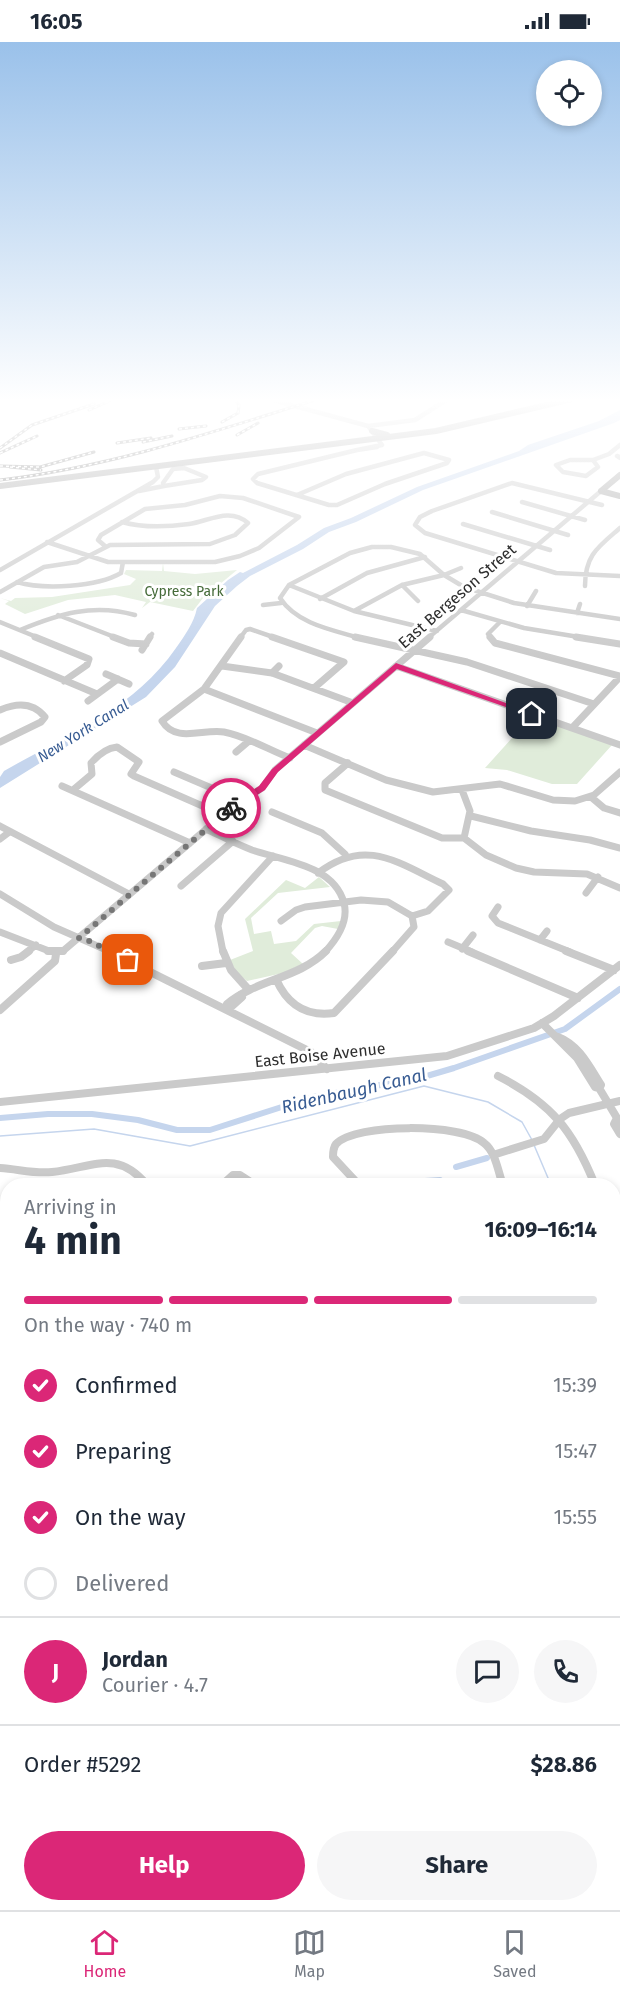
<!DOCTYPE html>
<meta charset="utf-8">
<style>
body{margin:0;font-family:"Fira Sans",sans-serif;background:#f6f6f7;color:#1f2937;height:100vh;display:flex;flex-direction:column;font-size:22px;white-space:nowrap}
*{box-sizing:border-box;margin:0}
p{font-size:20px;color:#747a83}
.icon{flex:none;width:33px;height:33px;fill:none;stroke:currentColor;stroke-width:2;stroke-linecap:round;stroke-linejoin:round}
.map{position:relative;flex:1;overflow:hidden}
.sheet{position:absolute;left:0px;top:1136px;width:621px;height:734px;display:flex;flex-direction:column;background:#fff;border-radius:24px 24px 0 0;box-shadow:0 3px 9px #0003}
.sheet>*{flex:none}
.tools{position:absolute;left:536px;top:18px;display:grid;gap:12px}
.tools a{display:grid;place-items:center;width:66px;height:66px;border-radius:50%;background:#fff;box-shadow:0 3px 9px #0003;font-size:30px}
.pin{position:absolute;display:grid;place-items:center;width:51px;height:51px;color:#fff;margin:-26px;border-radius:12px;box-shadow:0 3px 9px #0006}
.courier{position:absolute;display:grid;place-items:center;width:60px;height:60px;margin:-30px;border:4px solid #db2777;border-radius:50%;background:#fff;color:#222;box-shadow:0 2px 8px #0007}
.headline em{font-style:normal;font-weight:700}
.headline div{display:flex;flex-direction:column-reverse}
.headline{display:flex;align-items:center;justify-content:space-between;height:102px;padding:0 24px}
h1{font-size:39px;font-weight:700;line-height:45px}
.bar{display:grid;grid-template-columns:repeat(4,1fr);gap:9px 6px;align-content:center;height:72px;padding:0 24px}
.bar i{height:8px;border-radius:4px;background:#e0e1e3}
.bar .current{background:#db2777}
.bar p{grid-column:span 4}
.line{display:flex;align-items:center;gap:15px;padding:0 24px;border-top:2px solid #e0e1e3}
.line div{flex:1}
.round{display:grid;place-items:center;flex:none;width:63px;height:63px;border-radius:32px;background:#f6f6f7}
ol{padding:0 24px;list-style:none}
li{display:flex;align-items:center;gap:18px;height:66px}
li p{margin-inline-start:auto}
li .icon{padding:6px;border-radius:50%;background:#db2777;color:#fff;stroke-width:4}
li:last-child{color:#747a83}
li i{width:33px;height:33px;border:3px solid #e0e1e3;border-radius:50%}
.primary-button{display:flex;gap:12px;margin-top:auto;padding:12px 24px}
.primary-button a{flex:1;height:69px;border-radius:36px;background:#db2777;color:#fff;font-size:24px;font-weight:700;line-height:69px;text-align:center}
.primary-button a+a{background:#f6f6f7;color:#1f2937}
.status{display:flex;justify-content:space-between;align-items:center;height:42px;padding:0 30px;background:#fff;direction:ltr}
.status svg{height:16px;fill:currentColor}
.dock{display:flex;justify-content:space-around;align-items:center;height:84px;border-top:2px solid #e0e1e3;background:#fff;font-size:16px;color:#747a83}
.dock a{display:grid;justify-items:center;gap:3px}
.dock .current{color:#db2777}
.map>svg:first-child{display:block}
</style>
<div class="status"><b>16:05</b><svg viewBox="0 0 49 12"><path d="M0 12V9h3v3zM5 12V6h3v6zM10 12V3h3v9zM15 12V0h3v12zM26 1h20v11H26zM47 4h2v5h-2z"/></svg></div>
<div class="map">
<svg width="620" height="1868" viewBox="0 0 620 1868">
<rect width="100%" height="100%" fill="#fff"/>
<path fill="#e0ecda" d="M163 521 164 529 195 532 237 528 203 556 193 569 150 560 142 566 146 560 115 553 68 558 25 572 5 562 9 559 0 556 11 559 15 556 52 555 130 543 136 537 124 532 126 528 162 529Z
M538 676 612 703 577 742H552L507 728 485 726 521 686 527 688Z
M319 835 330 845 278 851 251 876 254 892 271 889 274 902 296 899 314 882 341 879 338 887 322 884 315 886 291 911 303 922 283 931 247 939 237 931 230 918 253 909 245 877 286 838 305 846Z
M620 1228V1289L614 1292V1230Z
M620 1332V1487L614 1492V1334Z
M0 1343 8 1345 7 1494 0 1493Z
M0 1546 8 1550 7 1662 0 1665Z"/>
<path fill="#c5d5ed" d="M620 368V378L614 381 423 448 356 480 329 490 303 507 250 534 237 544 215 564 175 625 146 655 0 746V735L4 729C68 692 132 669 176 606 185 593 194 581 197 566L228 538 240 530 243 531 297 503 324 486 351 476 417 445 519 409 528 403 599 379Z
M614 1380 620 1388V1446L614 1445Z
M0 1493 7 1494V1550L0 1546Z"/>
<g fill="none" stroke-linecap="round" stroke-linejoin="round">
<path stroke="#c5d5ed" stroke-width="1.5" d="M0 1094 94 1087 190 1104 424 1044 488 1060 522 1080 532 1098
M534 1103 551 1143"/>
<path stroke="#c5d5ed" stroke-width="2" d="M0 1358 8 1360"/>
<path stroke="#c5d5ed" stroke-width="6" d="M0 1076 48 1072H92L138 1078 177 1088H210L313 1055 420 1036 454 1026 565 987 620 947
M456 1125 487 1116
M410 1140 440 1138
M0 1309 8 1305"/>
<path stroke="#cacaca" stroke-width="4.5" d="M269 357 368 384 382 403 357 408 377 405
M368 384 415 378 448 357
M620 415 617 414 620 416
M570 418H593L598 425 586 434 563 430 556 423Z
M593 418 609 412 620 403
M184 426 206 435 202 438 164 444 163 441 173 427Z
M139 449 164 444
M297 453 346 432 424 411 449 418 447 421 385 442 337 463H329L257 441 253 437 258 432 357 408
M522 460 585 478
M602 463 512 441 432 469 420 475 415 483 425 491 556 531 620 534
M492 470 568 493
M463 482 550 508
M47 500 108 520H215L240 514 259 506 299 475 243 456 220 454 185 463 145 467 101 493 98 498 105 504
M0 528 153 440 158 435 156 425
M17 540C44 548 97 545 121 531L123 520
M289 543 354 569 437 589
M402 543 418 559
M585 544C585 513 598 505 620 486
M0 550 44 525 77 520 110 503 210 502 235 493 248 481C230 465 209 479 189 482 167 485 143 486 122 480
M320 557 367 531 425 515
M263 563 281 561
M527 564 536 549
M461 568 524 586 585 596
M354 569 402 543 444 533 461 526
M577 571 580 562
M58 573 117 596
M0 580 39 596
M20 588C59 572 93 561 135 573
M149 596 152 592
M240 596 246 588 250 587 276 596
M360 596C332 588 297 582 280 556L289 543 350 511 372 505H391L420 512 444 533 464 545 514 561 620 577
M428 596 601 449
M491 596 488 592 500 580"/>
<path stroke="#cacaca" stroke-width="7" d="M35 595 89 617 87 623 64 639
M113 595 129 601 146 602
M241 595 204 647 162 679C176 702 204 686 224 690 246 694 269 708 290 716
M272 595 344 620 314 646
M355 595 467 620 594 662
M490 595 495 601 620 634
M576 595 620 602
M142 608 150 595
M0 611 97 652
M222 624 272 631 353 661
M396 624 620 703
M272 631 279 624
M106 632 129 642
M204 647 317 691
M88 659 118 637
M0 668C16 661 33 660 45 675L41 680 0 700
M572 686 620 635
M304 703 386 738 433 750 500 742 553 758 575 759 594 753 620 730
M236 710 249 699
M348 721 325 741V748L442 796H464L486 813 516 826 534 830 587 832 620 846
M174 730 242 759
M62 744 190 801
M73 748 92 732 91 721C98 713 106 706 117 705L139 720 131 732 134 734 223 773
M462 748 470 769 464 796
M591 755 604 766 620 771
M272 770 322 791 345 812
M471 774 531 789 590 798 620 806
M0 784 129 852
M206 787C221 794 236 802 252 808 284 819 334 823 344 861 349 880 337 897 325 910
M0 797 8 791
M318 831C365 795 397 820 443 842L449 848 428 869 412 874 414 885 392 910
M181 844 233 799
M586 851 598 835
M0 852 54 885 111 910
M498 865 492 874 498 881 570 910
M281 879 296 868 305 865 361 858 388 860 412 874
M0 890 49 909H63L231 766 262 746 275 728 430 595
M540 898 547 889
M448 900 472 910
M462 907 473 893
M27 910 36 903
M223 910 218 884 221 871 273 814"/>
<path stroke="#cacaca" stroke-width="8" d="M48 909H63
M108 909 311 1010 327 1027
M223 909 231 928 248 947
M468 909 578 956
M566 909 614 928
M11 918 21 915 29 909
M202 924 226 921
M276 937C287 962 306 975 334 971L393 909
M240 953 242 955 232 964 227 962C257 937 298 937 326 909
M0 968 55 919 56 912
M542 981 577 1016 595 1045 599 1046 601 1043C589 1024 579 1003 558 995
M498 1034C551 1061 573 1088 595 1143
M599 1046 620 1081
M0 1060 447 1014 534 986 554 974 620 923
M616 1078 614 1082 620 1092
M493 1113 544 1097 560 1077 569 1071 620 1059
M0 1126C18 1127 34 1132 52 1130 92 1126 116 1106 147 1143
M222 1143 233 1133H240L255 1143
M359 1143 333 1115C333 1110 333 1106 336 1102 356 1081 462 1081 484 1101 496 1110 498 1130 503 1143
M614 1177 620 1180
M0 1253 8 1250"/>
<path stroke="#cacaca" stroke-width="11" d="M614 1599 620 1594
M0 1687 8 1685
M0 1749 3 1762
M0 1809 8 1805
M0 1822 8 1817
M5 1868 14 1862
M154 1868 156 1862"/>
<path stroke="#a5a5a5" stroke-width="6" d="M372 389 387 393
M0 444 436 389 572 357
M601 449 620 433
M601 449 620 454"/>
<defs>
<path id="rail" d="M247 357 252 358
M89 368 114 357
M222 380 238 371 239 363 234 357
M179 387 206 384
M237 393 258 381
M143 400 172 394
M117 401 151 396
M0 406 32 383 94 362
M0 411 37 394
M0 424 40 425 94 410
M10 425 41 428
M0 438C110 425 213 390 318 357"/>
</defs>
<use href="#rail" stroke="#828282" stroke-width="3"/>
<use href="#rail" stroke="#fff" stroke-width="1.5" stroke-dasharray="3" stroke-linecap="butt"/>
</g>
<linearGradient id="sky" x2="0" y2="1"><stop stop-color="#9ac1ea"/><stop offset="0.58" stop-color="#fff"/><stop offset="1" stop-color="#fff" stop-opacity="0"/></linearGradient>
<rect width="620" height="618" fill="url(#sky)"/>
<path fill="#db2777" d="M396 621 536 672 529 673 397 627 278 730 265 748 234 768H228V764L259 744 272 727Z"/>
<g fill="none" stroke-linecap="round" stroke-linejoin="round">
<path stroke="#767676" stroke-width="6" stroke-dasharray="0 10.8" d="M128 918 85 897 79 896 231 766"/>
</g>
<g text-anchor="middle" dominant-baseline="central" stroke-width="6" stroke-linejoin="round" paint-order="stroke">
<g font-size="14" fill="#456b39" stroke="#fff">
<text x="184" y="549">Cypress Park</text>
</g>
<g font-size="15" font-style="italic" fill="#385c93" stroke="#fff">
<text transform="translate(83 689) rotate(-32)">New York Canal</text>
</g>
<g font-size="16" fill="#2d2d2d" stroke="#fff">
<text transform="translate(457 554) rotate(-41)">East Bergeson Street</text>
<text transform="translate(320 1013) rotate(-6)">East Boise Avenue</text>
</g>
<g font-size="18" font-style="italic" fill="#385c93" stroke="#fff">
<text transform="translate(354 1049) rotate(-13)">Ridenbaugh Canal</text>
</g>
</g>
</svg>
<div class="tools">
<a><svg class="icon" aria-label="locate" viewBox="0 0 24 24"><circle cx="12" cy="12" r="6"/><path d="M12 2v4M12 18v4M2 12h4M18 12h4"/></svg></a>
</div>
<div class="pin" style="left:128px;top:918px;background:#ea580c"><svg class="icon" aria-label="bag" viewBox="0 0 24 24"><path d="M5 8h14l-1 12H6zM9 8a3 3 0 0 1 6 0"/></svg></div>
<div class="pin" style="left:532px;top:672px;background:#1f2937"><svg class="icon" aria-label="home" viewBox="0 0 24 24"><path d="M3 11l9-7 9 7M6 9v11h12V9"/></svg></div>
<div class="courier" style="left:231px;top:766px"><svg class="icon" aria-label="bike" viewBox="0 0 24 24"><circle cx="6" cy="16" r="4"/><circle cx="18" cy="16" r="4"/><path d="M6 16l4-8h5l3 8M10 8l3 8H6M13 5h3"/></svg></div>
<section class="sheet">
<div class="headline"><div><h1>4 min</h1><p>Arriving in</p></div><em>16:09–16:14</em></div>
<div class="bar"><i class="current"></i><i class="current"></i><i class="current"></i><i></i><p>On the way · 740 m</p></div>
<ol>
<li><svg class="icon" aria-label="check" viewBox="0 0 24 24"><path d="M5 12l5 5 9-10"/></svg>Confirmed<p>15:39</p></li>
<li><svg class="icon" aria-label="check" viewBox="0 0 24 24"><path d="M5 12l5 5 9-10"/></svg>Preparing<p>15:47</p></li>
<li><svg class="icon" aria-label="check" viewBox="0 0 24 24"><path d="M5 12l5 5 9-10"/></svg>On the way<p>15:55</p></li>
<li><i></i>Delivered</li>
</ol>
<div class="line" style="height:108px"><b class="round" style="background:#db2777;color:#fff">J</b><div><b>Jordan</b><p>Courier · 4.7</p></div><a class="round"><svg class="icon" aria-label="chat" viewBox="0 0 24 24"><path d="M4 5h16v11H9l-5 4z"/></svg></a><a class="round"><svg class="icon" aria-label="phone" viewBox="0 0 24 24"><path d="M5 4h4l2 5-3 2q2 4 5 5l2-3 5 2v4C11 20 4 13 5 4z"/></svg></a></div>
<div class="line" style="height:78px"><div>Order #5292</div><b>$28.86</b></div>
<div class="primary-button"><a>Help</a><a>Share</a></div>
</section>
</div>
<nav class="dock">
<a class="current"><svg class="icon" aria-label="home" viewBox="0 0 24 24"><path d="M3 11l9-7 9 7M6 9v11h12V9"/></svg>Home</a>
<a><svg class="icon" aria-label="map" viewBox="0 0 24 24"><path d="M3 6l6-2 6 2 6-2v14l-6 2-6-2-6 2zM9 4v14M15 6v14"/></svg>Map</a>
<a><svg class="icon" aria-label="saved" viewBox="0 0 24 24"><path d="M7 4h10v16l-5-4-5 4z"/></svg>Saved</a>
</nav>
